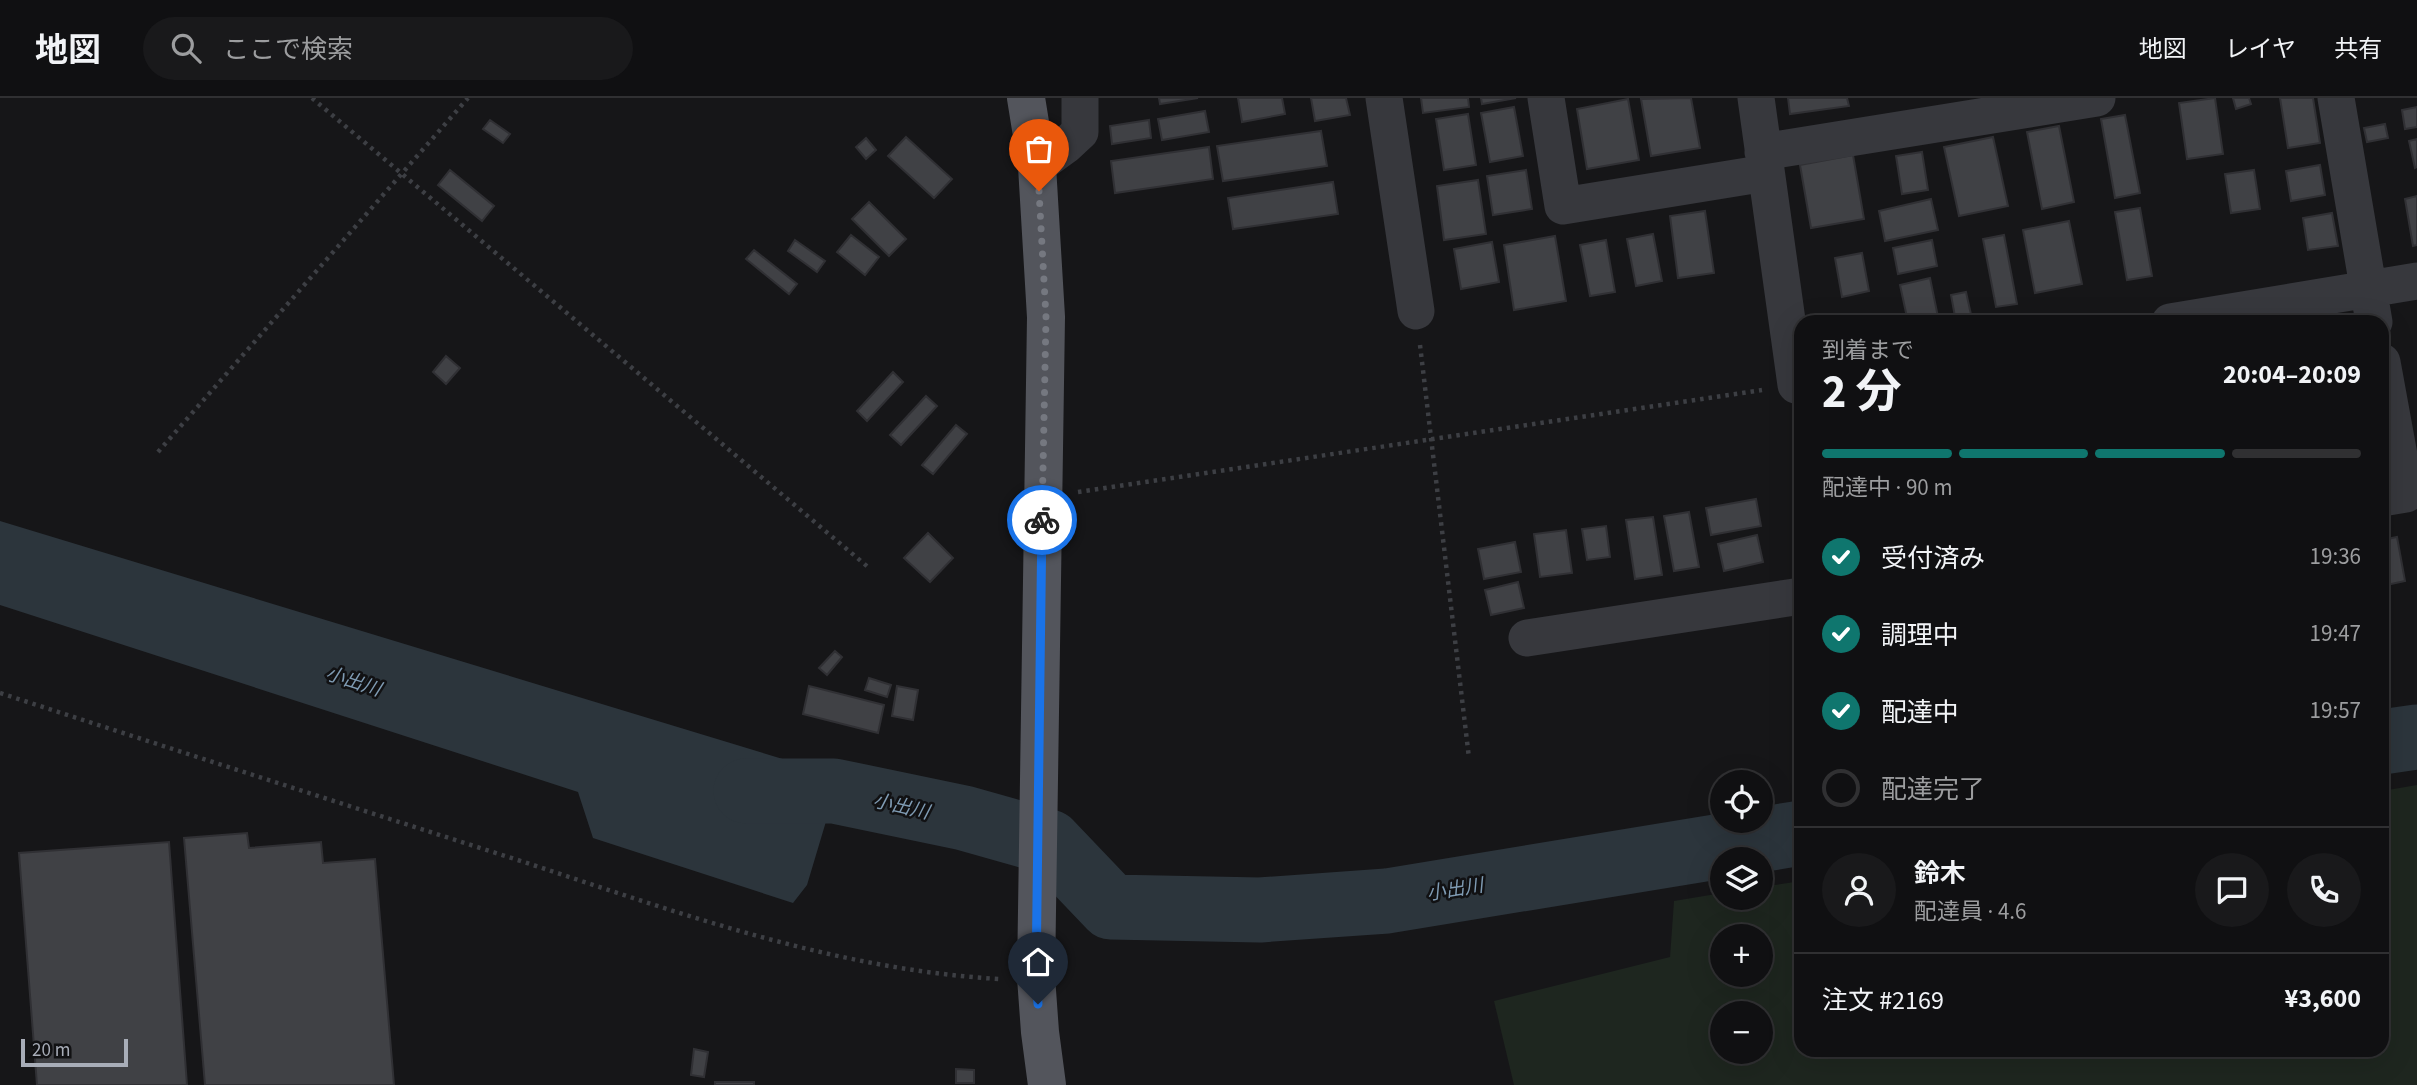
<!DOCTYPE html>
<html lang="ja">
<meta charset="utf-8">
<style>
body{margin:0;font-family:"Source Sans 3","Noto Sans JP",sans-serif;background:#19191b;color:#f1f3f6;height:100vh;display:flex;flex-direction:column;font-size:26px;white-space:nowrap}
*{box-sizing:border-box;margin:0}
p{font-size:23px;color:#9c9d9f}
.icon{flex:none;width:38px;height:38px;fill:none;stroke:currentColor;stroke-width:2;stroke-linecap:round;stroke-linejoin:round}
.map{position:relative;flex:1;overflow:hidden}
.sheet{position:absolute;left:1794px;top:217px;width:595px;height:742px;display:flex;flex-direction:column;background:#101012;border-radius:21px;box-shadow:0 7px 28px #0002,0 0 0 2px #303032}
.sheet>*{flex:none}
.controls{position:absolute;left:1710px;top:672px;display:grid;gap:14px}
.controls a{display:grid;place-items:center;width:63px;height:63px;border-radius:50%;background:#101012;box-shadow:0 7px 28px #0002,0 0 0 2px #303032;font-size:35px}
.scale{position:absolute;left:21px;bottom:18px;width:107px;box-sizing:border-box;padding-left:7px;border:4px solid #a8adb8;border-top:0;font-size:19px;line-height:24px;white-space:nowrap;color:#a8adb8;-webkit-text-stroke:5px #111113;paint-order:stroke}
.pin{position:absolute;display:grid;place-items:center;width:60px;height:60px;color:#fff;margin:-72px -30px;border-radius:50% 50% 50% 0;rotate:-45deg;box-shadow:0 0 7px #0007}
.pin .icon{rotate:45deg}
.courier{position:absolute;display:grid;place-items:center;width:70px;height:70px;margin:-35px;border:5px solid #1a73e8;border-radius:50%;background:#fff;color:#222;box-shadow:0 2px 9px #0007}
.head em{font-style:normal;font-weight:700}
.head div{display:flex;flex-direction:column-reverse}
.head{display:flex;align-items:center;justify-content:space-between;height:119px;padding:0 28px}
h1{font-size:46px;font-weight:700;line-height:52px}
.bar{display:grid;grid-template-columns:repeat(4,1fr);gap:10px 7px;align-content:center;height:84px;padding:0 28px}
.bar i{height:9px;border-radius:5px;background:#303032}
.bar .on{background:#0f766e}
.bar p{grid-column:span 4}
.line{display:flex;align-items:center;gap:18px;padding:0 28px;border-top:2px solid #303032}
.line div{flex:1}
.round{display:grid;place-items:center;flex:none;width:74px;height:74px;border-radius:37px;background:#19191b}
ol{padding:0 28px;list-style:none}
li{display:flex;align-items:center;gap:21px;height:77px}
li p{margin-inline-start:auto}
li .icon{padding:7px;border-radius:50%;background:#0f766e;color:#fff;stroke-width:4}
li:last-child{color:#9c9d9f}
li i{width:38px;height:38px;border:4px solid #303032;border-radius:50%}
header{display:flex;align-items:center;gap:42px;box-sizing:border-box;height:98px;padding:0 35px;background:#101012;border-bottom:2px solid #303032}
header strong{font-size:33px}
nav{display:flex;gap:38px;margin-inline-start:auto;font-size:24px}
.search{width:490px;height:63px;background:#19191b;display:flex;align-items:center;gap:18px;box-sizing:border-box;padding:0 24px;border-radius:38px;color:#9c9d9f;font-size:26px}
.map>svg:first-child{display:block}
</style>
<header>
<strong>地図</strong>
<div class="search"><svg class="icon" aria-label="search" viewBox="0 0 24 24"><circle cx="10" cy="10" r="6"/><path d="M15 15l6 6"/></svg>ここで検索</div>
<nav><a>地図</a><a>レイヤ</a><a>共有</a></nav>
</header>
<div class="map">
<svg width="2417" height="987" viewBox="0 0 2417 987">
<rect width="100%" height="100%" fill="#161618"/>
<path fill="#1e261f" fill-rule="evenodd" d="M2417 687V987H1514L1494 903 1670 859 1674 803 1722 795V800H1760L1761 789 1801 783V952H2382V693ZM1722 838H1760V877H1722ZM1722 915H1760V954H1722Z"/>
<path fill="#2c353c" d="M0 423 809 669 839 680 807 787 793 805 593 740 578 694 0 507Z"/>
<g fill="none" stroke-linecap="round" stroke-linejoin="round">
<path stroke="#2c353c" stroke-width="65" d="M2382 644 2417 639
M746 693H834L964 720 1049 744 1111 809 1260 812 1387 803 1801 735"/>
</g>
<path fill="#404145" stroke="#303034" stroke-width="2" d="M1159 0H1198L1160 6Z
M1238 0H1282L1285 16 1242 24Z
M1311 0H1346L1350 17 1315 23Z
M1421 0H1468L1469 9 1423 15Z
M1481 0H1516L1482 6Z
M1691 0 1700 50 1651 58 1641 1Z
M1788 0H1847L1849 8 1790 16Z
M2215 0 2223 56 2187 61 2179 5Z
M2233 0H2249L2251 6 2236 11Z
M2280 0H2313L2320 45 2288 50Z
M1628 1 1639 62 1587 71 1577 11Z
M1514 9 1523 58 1490 64 1481 15Z
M2417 9V29L2405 31 2402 12Z
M1205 13 1209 34 1162 42 1158 21Z
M1468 16 1476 67 1444 72 1436 21Z
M2125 17 2140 95 2115 100 2101 21Z
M490 22 510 36 503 45 483 31Z
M1149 22 1151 40 1112 46 1110 28Z
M2385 26 2388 40 2367 44 2364 30Z
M2059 28 2074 104 2042 111 2027 34Z
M1321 33 1327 68 1223 83 1217 48Z
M906 39 952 81 934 100 888 58Z
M1993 39 2008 108 1959 118 1944 49Z
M866 40 876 52 866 61 856 49Z
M2417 41V69L2415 70 2409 43Z
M1209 49 1213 81 1115 95 1111 63Z
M1922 54 1928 92 1902 96 1896 58Z
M1853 57 1864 121 1811 130 1800 67Z
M2320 67 2325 97 2291 103 2286 73Z
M450 72 494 108 482 123 438 87Z
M1526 72 1532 111 1493 117 1487 78Z
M2254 72 2260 111 2231 115 2225 76Z
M1478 82 1486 136 1444 142 1437 88Z
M1333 84 1338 116 1233 131 1228 100Z
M2417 98V147L2413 148 2405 101Z
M1931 101 1938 132 1885 143 1879 113Z
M869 104 906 141 889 158 852 121Z
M2140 110 2152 178 2127 182 2115 114Z
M1705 113 1714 175 1678 180 1670 118Z
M2332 115 2338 148 2308 152 2303 120Z
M2069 123 2082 186 2035 195 2023 132Z
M1653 136 1662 183 1636 188 1627 141Z
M851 137 879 159 865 177 837 154Z
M2004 137 2017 206 1996 209 1983 141Z
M1555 138 1566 203 1514 212 1504 147Z
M795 142 825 163 817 174 788 153Z
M1606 142 1615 194 1590 198 1580 147Z
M1932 142 1937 168 1898 176 1893 150Z
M1492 144 1499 184 1461 191 1454 151Z
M754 152 797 186 789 196 746 161Z
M1862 155 1869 193 1842 199 1835 160Z
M1930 180 1938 219 1908 224 1900 187Z
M1966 194 1972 221 1956 224 1951 197Z
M446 258 460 270 446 286 433 274Z
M893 274 903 284 867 323 857 313Z
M926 298 937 308 901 347 890 337Z
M956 327 967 336 933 376 922 367Z
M1756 401 1761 428 1711 437 1706 410Z
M1689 414 1699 469 1674 473 1664 418Z
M1653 419 1662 477 1635 481 1626 422Z
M1606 428 1610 459 1587 462 1582 431Z
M1566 432 1572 475 1540 479 1534 436Z
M928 435 953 460 930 484 904 460Z
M1757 437 1763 464 1724 473 1718 446Z
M2397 439 2405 483 2382 488V442Z
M1515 444 1521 474 1484 481 1478 451Z
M1518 484 1524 510 1491 517 1485 492Z
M835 553 842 559 827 577 819 570Z
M869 580 891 587 887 599 865 592Z
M809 588 884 607 878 635 803 616Z
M897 588 918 592 913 622 892 618Z
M247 735 249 750 321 744 323 765 375 761 394 987H205L184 740Z
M169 744 187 987H37L19 755Z
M694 951 708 954 704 979 691 977Z
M956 971 974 972V985H956Z
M715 984H754V987H715Z"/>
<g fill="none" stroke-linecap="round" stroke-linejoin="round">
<path stroke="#3d3f44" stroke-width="4.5" stroke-dasharray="3.5 5" stroke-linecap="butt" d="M312 0 868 469
M1420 247 1469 660
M158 354 468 0
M1078 394 1762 292
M0 595C175 652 349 708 524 764 679 815 836 872 1000 881"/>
<path stroke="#37383d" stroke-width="37" d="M1384 0 1416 213
M1546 0 1563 108 1766 75
M1756 0 1796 287 1801 286
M2336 0 2374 224
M1763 54 2097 0
M1037 68 1066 47 1080 34V0
M2170 224 2417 183
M2382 264 2406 396 2382 400
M1527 540 1801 498"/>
<path stroke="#53555c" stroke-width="38" d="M1026 0 1037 68 1046 219 1036 879 1040 934 1047 987"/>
</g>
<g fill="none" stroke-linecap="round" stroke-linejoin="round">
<path stroke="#757880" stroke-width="7" stroke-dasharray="0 12.6" d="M1039 93 1046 219 1042 422"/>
<path stroke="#1a73e8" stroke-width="9" d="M1038 906 1036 879 1042 422"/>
</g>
<g text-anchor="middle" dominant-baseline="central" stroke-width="5" stroke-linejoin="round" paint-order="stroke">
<g font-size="19" font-style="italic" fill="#7f9bb3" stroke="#111113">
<text transform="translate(353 584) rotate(18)">小出川</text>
<text transform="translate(901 709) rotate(13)">小出川</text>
<text transform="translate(1455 792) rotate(-9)">小出川</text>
</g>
</g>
</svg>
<div class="controls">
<a><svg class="icon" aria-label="locate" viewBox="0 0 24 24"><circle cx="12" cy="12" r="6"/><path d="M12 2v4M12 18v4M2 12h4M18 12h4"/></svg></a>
<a><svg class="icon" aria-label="layers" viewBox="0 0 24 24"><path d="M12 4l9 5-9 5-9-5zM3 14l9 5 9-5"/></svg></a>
<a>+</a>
<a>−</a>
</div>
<div class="scale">20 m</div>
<div class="pin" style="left:1039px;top:93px;background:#ea580c"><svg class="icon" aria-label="bag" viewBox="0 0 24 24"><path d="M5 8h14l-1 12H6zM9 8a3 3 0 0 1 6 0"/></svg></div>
<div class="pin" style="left:1038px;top:906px;background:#1f2937"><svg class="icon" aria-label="home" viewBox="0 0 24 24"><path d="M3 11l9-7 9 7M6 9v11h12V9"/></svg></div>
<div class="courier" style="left:1042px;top:422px"><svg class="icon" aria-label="bike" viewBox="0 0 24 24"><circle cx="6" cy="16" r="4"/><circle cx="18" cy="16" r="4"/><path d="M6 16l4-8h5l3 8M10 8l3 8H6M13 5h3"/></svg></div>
<section class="sheet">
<div class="head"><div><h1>2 分</h1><p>到着まで</p></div><em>20:04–20:09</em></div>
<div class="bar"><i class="on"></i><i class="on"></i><i class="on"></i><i></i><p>配達中 · 90 m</p></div>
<ol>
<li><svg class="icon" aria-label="check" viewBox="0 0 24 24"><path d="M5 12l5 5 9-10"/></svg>受付済み<p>19:36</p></li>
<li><svg class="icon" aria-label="check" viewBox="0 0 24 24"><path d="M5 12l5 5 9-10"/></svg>調理中<p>19:47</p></li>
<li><svg class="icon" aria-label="check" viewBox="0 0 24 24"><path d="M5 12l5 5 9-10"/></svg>配達中<p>19:57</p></li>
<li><i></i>配達完了</li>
</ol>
<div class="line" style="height:126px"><a class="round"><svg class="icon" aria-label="person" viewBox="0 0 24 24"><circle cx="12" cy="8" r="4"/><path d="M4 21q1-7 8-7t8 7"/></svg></a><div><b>鈴木</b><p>配達員 · 4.6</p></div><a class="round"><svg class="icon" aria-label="chat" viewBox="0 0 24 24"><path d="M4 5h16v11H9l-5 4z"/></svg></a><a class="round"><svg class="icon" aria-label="phone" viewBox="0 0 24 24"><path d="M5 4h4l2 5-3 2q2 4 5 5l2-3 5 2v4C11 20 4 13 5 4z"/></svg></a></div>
<div class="line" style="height:91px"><div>注文 #2169</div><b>¥3,600</b></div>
</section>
</div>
